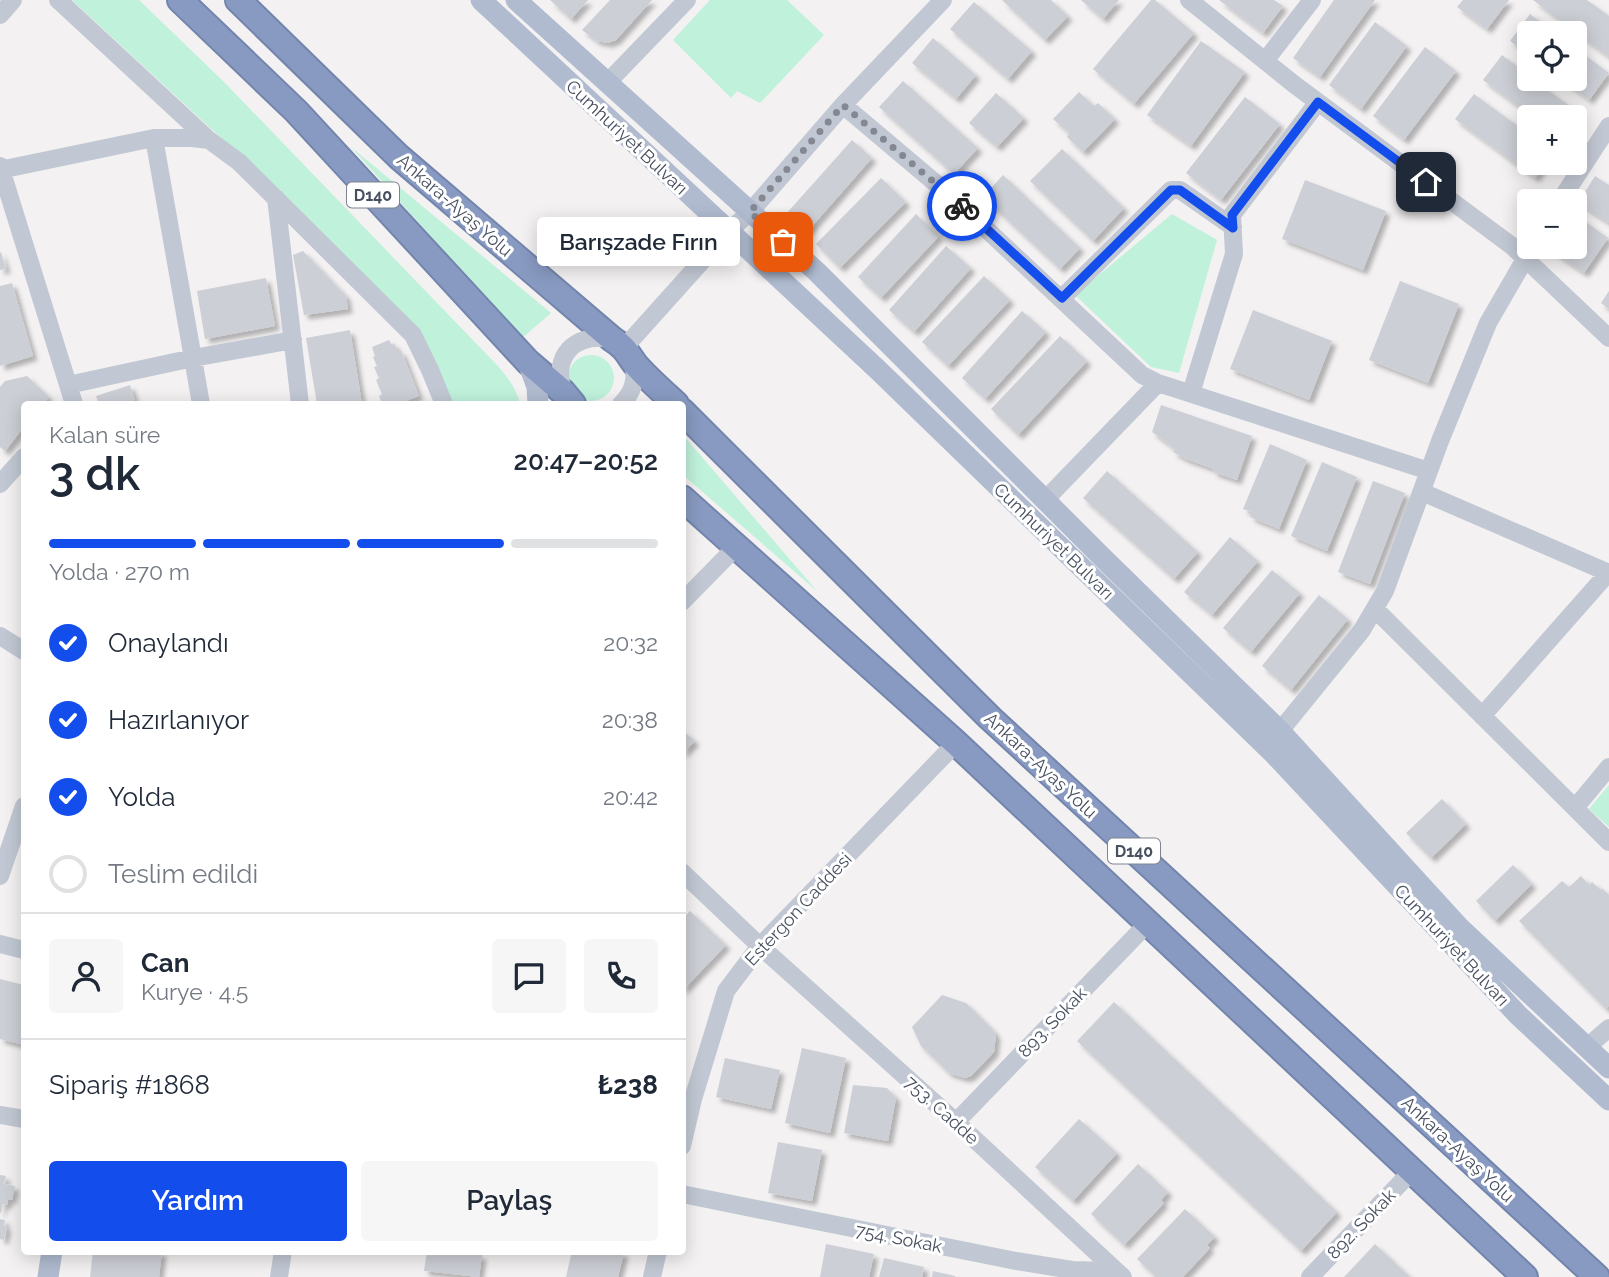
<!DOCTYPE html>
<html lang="tr">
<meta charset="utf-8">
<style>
body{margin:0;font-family:Raleway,sans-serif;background:#f6f6f7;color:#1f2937;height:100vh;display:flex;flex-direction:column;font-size:26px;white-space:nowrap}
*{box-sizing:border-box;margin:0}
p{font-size:23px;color:#747a83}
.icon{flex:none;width:38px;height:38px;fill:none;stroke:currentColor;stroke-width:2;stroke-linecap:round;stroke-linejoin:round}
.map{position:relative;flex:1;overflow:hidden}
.details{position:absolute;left:21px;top:401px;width:665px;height:854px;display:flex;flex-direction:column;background:#fff;border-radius:7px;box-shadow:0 4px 18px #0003}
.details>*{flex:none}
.controls{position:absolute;left:1517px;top:21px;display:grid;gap:14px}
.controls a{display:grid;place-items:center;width:70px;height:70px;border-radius:7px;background:#fff;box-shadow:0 4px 18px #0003;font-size:35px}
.pin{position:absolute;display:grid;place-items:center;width:60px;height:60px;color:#fff;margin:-30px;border-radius:14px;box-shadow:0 4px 10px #0006}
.courier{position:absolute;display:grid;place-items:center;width:70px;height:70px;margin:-35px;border:5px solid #134dec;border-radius:50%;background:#fff;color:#222;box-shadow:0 2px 9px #0007}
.bubble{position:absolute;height:49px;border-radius:7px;background:#fff;box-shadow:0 4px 18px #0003;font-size:23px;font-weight:600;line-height:49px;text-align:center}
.summary em{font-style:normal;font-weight:600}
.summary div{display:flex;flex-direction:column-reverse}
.summary{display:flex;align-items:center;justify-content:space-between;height:119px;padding:0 28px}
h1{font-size:46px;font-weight:600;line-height:52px}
.bar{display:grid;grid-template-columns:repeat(4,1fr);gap:10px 7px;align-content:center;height:84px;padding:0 28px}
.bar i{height:9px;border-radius:5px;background:#e0e1e3}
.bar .on{background:#134dec}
.bar p{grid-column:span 4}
.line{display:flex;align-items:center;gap:18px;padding:0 28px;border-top:2px solid #e0e1e3}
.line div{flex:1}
.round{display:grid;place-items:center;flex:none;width:74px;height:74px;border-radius:7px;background:#f6f6f7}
ol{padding:0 28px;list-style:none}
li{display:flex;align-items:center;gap:21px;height:77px}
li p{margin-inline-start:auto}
li .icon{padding:7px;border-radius:50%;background:#134dec;color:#fff;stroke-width:4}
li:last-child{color:#747a83}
li i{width:38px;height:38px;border:4px solid #e0e1e3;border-radius:50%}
.primary-button{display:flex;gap:14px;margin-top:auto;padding:14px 28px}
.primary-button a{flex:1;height:80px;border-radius:7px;background:#134dec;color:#fff;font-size:28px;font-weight:600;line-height:80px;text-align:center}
.primary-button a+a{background:#f6f6f7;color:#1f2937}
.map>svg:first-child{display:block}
</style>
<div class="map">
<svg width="1609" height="1277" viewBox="0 0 1609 1277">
<defs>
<filter id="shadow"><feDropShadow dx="4.5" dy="4.5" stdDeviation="2" flood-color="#0004"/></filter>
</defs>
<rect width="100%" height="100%" fill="#f3f1f1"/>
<path fill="#bff1db" d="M72 0H139L224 82 494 362C506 375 516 387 520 404H451L432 354 415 327 273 186Z
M710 0H787L824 35 760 103 737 91 731 98 673 40Z
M351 147 551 313 522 338Z
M1172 214 1217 240 1179 373 1151 367 1075 295Z
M568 378a23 23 0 1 1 46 0a23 23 0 1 1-46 0Z
M682 435H683L817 591 683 475Z
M1609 785V827L1589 809Z"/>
<path fill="#cdcfd6" filter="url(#shadow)" d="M550 0H588L571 19Z
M610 0H652L616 40 608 43 597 41 582 30Z
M1002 0H1051L1068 16 1045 40Z
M1081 0H1119L1103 19Z
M1151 0H1155L1194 33 1134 104 1093 69Z
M1219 0H1274L1283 6 1263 33Z
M1334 0H1375L1320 77 1293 58Z
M1463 0H1509L1487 29 1457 7Z
M1533 0H1587L1609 16V57Z
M974 2 1032 51 1008 79 950 29Z
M1530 14 1555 33H1530V55L1510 41Z
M1375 22 1407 46 1361 109 1329 85Z
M933 38 976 75 956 99 912 63Z
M1201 41 1245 72 1191 146 1147 115Z
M1425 47 1456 71 1404 140 1373 116Z
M1575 48 1609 73 1589 100 1561 79H1575Z
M1502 55 1530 76V79H1533L1579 113 1575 117H1533L1483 80Z
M903 81 978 148 954 174 879 107Z
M1079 92 1094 106 1098 103 1115 119 1083 152 1067 137 1069 133 1053 119Z
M996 93 1024 118 997 147 969 123Z
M1474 94 1530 135V163H1546L1535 178 1455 119Z
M1245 97 1280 124 1221 200 1186 173Z
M852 140 872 158 807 232 786 214Z
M1062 149 1124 208 1093 241 1030 181Z
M1003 175 1080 248 1060 269 983 197Z
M1595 176 1609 185V223L1578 203Z
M881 178 906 202 840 268 816 244Z
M1305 180 1386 211 1363 270 1282 239Z
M916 214 939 236 881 298 858 277Z
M1576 215 1608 238 1584 273 1551 250 1554 247H1575Z
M946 246 971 268 914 332 889 310Z
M303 251 346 296 348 309 304 315 293 255Z
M1 252 6 269 0 270V253Z
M984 276 1010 300 948 366 922 342Z
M266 278 275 326 205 339 197 291Z
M1400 281 1459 304 1428 383 1369 360Z
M12 283 33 356 0 366V286Z
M1609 291V309L1601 303Z
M1253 310 1332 341 1309 400 1230 369Z
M1022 311 1046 332 985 399 962 378Z
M350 330 362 404H317L306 338Z
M1060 336 1087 361 1018 435 991 409Z
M389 340 392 345 394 343 398 353 401 350 419 396 398 404H382L379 396 382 394 376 380 379 378 374 367 377 366 373 357 375 356 372 347Z
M27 376 49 397 43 404H24V427L5 451 0 447V387L5 381Z
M130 385 136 404H99L96 396Z
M1161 405 1252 436 1237 480 1213 472 1214 469 1186 459 1173 452 1175 449 1152 432Z
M1270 444 1307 460 1279 529 1250 517 1252 512 1243 509Z
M1322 462 1357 477 1327 551 1291 536Z
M1107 471 1198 552 1174 579 1083 498Z
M1373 481 1405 493 1370 584 1338 572Z
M1230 537 1258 561 1212 615 1184 592Z
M1272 570 1300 593 1251 652 1223 628Z
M1319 595 1348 619 1291 690 1262 666Z
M682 730 695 741 682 754Z
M1442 799 1466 824 1431 858 1406 833Z
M1513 865 1532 884 1495 921 1476 901Z
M1581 876 1589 885 1592 882 1601 890 1602 888 1609 895V1006L1606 1009 1519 921 1562 881 1569 887Z
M690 911 726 945 682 991V919Z
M0 979 24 985V1045L0 1039Z
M942 995 966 1003 993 1030 996 1035 994 1052 971 1076 965 1078 949 1073 921 1046 912 1027Z
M1114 1002 1337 1212 1301 1251 1077 1041Z
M802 1048 846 1058 830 1133 785 1123Z
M725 1058 780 1070 771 1109 716 1097Z
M853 1085 887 1088 896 1098 888 1141 844 1133Z
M1079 1119 1117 1153 1073 1201 1035 1167Z
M778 1142 822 1150 812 1201 768 1193Z
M1138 1164 1168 1192 1161 1200 1164 1203 1124 1245 1091 1214Z
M0 1175 6 1176 4 1184 15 1186 12 1200 8 1199 7 1205 3 1204 1 1213H0Z
M1185 1209 1215 1237 1207 1245 1210 1248 1183 1277H1156L1137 1259Z
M0 1219 5 1220 4 1226H7L4 1240 0 1239Z
M826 1244 874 1254 869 1277H820Z
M1375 1244 1410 1277H1344Z
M93 1251H162L159 1277H90Z
M427 1251H477L476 1255H482L479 1277 424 1271Z
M572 1251 624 1252 618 1277H566Z
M884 1258 924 1267 922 1277H879Z
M933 1271 955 1276V1277H932Z"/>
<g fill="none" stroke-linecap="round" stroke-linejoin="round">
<defs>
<path id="highway" d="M180 0 296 111 528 362 563 392 573 404
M238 0 399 157 612 339C625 347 627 353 635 364 647 378 662 391 676 404
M682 411 990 718 1597 1277
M682 498 956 743 1525 1277"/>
</defs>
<use href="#highway" stroke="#7385ad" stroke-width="28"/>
<path stroke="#c2c8d3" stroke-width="18" d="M58 0 209 140
M1189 0 1295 85 1512 246 1609 338
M0 15 13 0
M1265 61 1312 0
M607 83 687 0
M843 105 952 197 1142 375 1158 383 1429 471
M154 138 201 404
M0 166 74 404
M0 170 154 138H192L209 140 239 162 413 335 430 370 444 404
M276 198 300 404
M1560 201 1609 126
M1062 298 1171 190H1180L1233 227
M624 348 729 231 750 212 843 105 943 0
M68 385 193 358 293 340
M563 392C552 355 575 332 612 339
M1191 393 1234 254 1232 215 1318 102
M621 404C634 392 636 379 634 362
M0 484 24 457
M1422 492 1609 573
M1045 500 1158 383
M682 602 737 546
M1375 609 1609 842
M0 636 24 651
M1482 716 1609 572
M1270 740 1280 731 1362 630 1385 591 1440 441 1488 323 1532 247
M1575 808 1609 767
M682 872 760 946 956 1122 1123 1277
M0 876 24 806
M0 944 24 950
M1587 1047 1609 1028
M0 1115 24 1119
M956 1122 1148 923
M682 1146 693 1099 726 991 760 946 956 743
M682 1194 1016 1261 1072 1270 1116 1271
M279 1277 283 1251
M652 1277 658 1251
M1310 1277 1412 1171"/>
<path stroke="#b0bbd0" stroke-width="21" d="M481 0 877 369 1275 755 1518 1015 1609 1100
M516 0 817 272 1104 559 1280 731 1460 928 1609 1068
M528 362 537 387 538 404
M48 1277 52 1251"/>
<use href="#highway" stroke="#889ac1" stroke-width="24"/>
</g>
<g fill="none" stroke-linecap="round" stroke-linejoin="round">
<path stroke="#848893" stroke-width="7" stroke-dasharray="0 12.6" d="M783 242 750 212 843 105 962 206"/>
<path stroke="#134dec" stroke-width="9" d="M962 206 1062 298 1171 190H1180L1233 228 1232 215 1318 102 1426 182"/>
</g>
<g text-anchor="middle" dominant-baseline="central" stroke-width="6" stroke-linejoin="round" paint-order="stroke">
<g fill="#fff" stroke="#7f8490" stroke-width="2">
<rect x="347" y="182.5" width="52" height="25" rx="5"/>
<rect x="1108" y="838.5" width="52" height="25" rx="5"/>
</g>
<g font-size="16" font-weight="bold" fill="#485060">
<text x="373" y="195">D140</text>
<text x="1134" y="851">D140</text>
</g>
<g font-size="18" fill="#485060" stroke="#fff">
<text transform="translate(627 137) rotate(43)">Cumhuriyet Bulvarı</text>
<text transform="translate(455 205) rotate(41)">Ankara-Ayaş Yolu</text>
<text transform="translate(1054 541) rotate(44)">Cumhuriyet Bulvarı</text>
<text transform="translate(1041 765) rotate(43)">Ankara-Ayaş Yolu</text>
<text transform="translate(798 909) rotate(-47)">Estergon Caddesi</text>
<text transform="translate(1452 945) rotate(47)">Cumhuriyet Bulvarı</text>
<text transform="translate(1052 1022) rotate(-46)">893. Sokak</text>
<text transform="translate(942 1110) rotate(42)">753. Cadde</text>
<text transform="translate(1458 1149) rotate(43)">Ankara-Ayaş Yolu</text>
<text transform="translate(1361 1224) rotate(-46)">892. Sokak</text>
<text transform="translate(899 1238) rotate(11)">754. Sokak</text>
</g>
</g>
</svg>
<div class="controls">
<a><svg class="icon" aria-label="locate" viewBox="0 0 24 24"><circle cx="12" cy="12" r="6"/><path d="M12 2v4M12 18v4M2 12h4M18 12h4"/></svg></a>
<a>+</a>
<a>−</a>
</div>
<div class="pin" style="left:783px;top:242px;background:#ea580c"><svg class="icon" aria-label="bag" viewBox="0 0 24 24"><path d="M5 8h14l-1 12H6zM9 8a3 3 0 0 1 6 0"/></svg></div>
<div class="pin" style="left:1426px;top:182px;background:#1f2937"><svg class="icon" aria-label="home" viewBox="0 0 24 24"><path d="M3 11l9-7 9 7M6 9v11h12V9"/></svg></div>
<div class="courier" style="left:962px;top:206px"><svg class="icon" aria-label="bike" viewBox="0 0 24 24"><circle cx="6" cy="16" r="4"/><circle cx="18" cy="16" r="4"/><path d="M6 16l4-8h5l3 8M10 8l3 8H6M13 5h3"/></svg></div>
<div class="bubble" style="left:537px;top:217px;width:203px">Barışzade Fırın</div>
<section class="details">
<div class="summary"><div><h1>3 dk</h1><p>Kalan süre</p></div><em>20:47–20:52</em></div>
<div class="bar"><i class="on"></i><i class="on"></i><i class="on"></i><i></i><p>Yolda · 270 m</p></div>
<ol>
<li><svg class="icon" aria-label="check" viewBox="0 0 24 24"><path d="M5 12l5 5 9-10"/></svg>Onaylandı<p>20:32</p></li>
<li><svg class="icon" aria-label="check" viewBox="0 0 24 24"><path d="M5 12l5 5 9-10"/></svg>Hazırlanıyor<p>20:38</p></li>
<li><svg class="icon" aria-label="check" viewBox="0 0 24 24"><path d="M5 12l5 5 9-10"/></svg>Yolda<p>20:42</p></li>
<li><i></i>Teslim edildi</li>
</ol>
<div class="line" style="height:126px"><a class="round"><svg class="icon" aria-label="person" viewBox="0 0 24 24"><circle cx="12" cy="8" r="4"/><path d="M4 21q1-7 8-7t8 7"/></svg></a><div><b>Can</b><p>Kurye · 4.5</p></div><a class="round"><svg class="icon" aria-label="chat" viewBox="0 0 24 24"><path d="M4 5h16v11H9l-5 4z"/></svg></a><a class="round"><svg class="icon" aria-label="phone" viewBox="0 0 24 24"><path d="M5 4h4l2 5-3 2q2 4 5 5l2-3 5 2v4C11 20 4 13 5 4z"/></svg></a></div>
<div class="line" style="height:91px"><div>Sipariş #1868</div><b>₺238</b></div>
<div class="primary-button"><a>Yardım</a><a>Paylaş</a></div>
</section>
</div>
